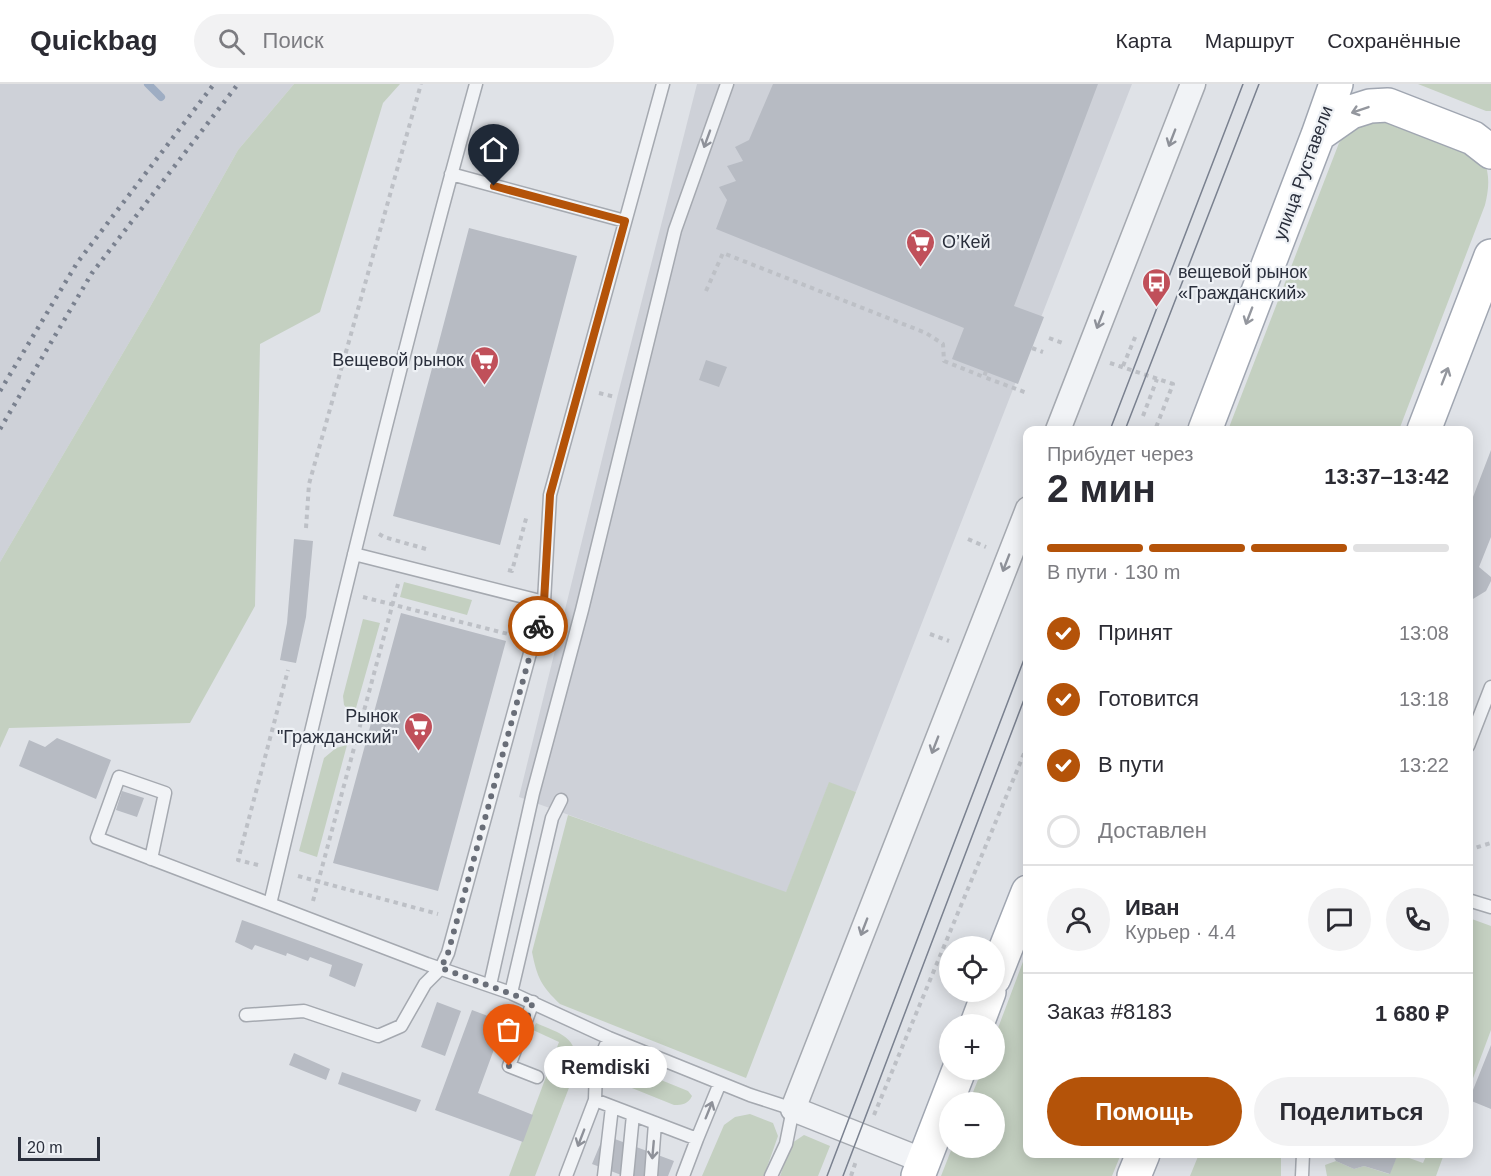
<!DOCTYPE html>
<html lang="ru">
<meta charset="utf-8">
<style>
body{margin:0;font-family:Arial,sans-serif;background:#f2f2f3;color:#2b2b33;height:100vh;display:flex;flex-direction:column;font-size:22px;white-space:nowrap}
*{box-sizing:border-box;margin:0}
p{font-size:20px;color:#7c7c81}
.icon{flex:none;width:33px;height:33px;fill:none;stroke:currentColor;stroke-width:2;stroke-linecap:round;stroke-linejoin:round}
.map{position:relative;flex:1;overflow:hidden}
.sheet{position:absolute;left:1023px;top:342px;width:450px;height:732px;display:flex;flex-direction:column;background:#fff;border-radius:12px;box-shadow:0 3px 15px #0003}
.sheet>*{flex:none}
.controls{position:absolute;left:939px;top:852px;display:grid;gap:12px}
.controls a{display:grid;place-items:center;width:66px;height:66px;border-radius:50%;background:#fff;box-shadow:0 3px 15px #0003;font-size:30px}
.scale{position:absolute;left:18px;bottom:15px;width:82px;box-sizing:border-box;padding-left:6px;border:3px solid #2a2f3c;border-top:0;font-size:16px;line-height:21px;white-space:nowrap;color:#2a2f3c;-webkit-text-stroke:4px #eef1f5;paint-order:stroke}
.pin{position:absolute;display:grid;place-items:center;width:51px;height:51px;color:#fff;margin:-62px -26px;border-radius:50% 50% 50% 0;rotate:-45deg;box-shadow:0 0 6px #0007}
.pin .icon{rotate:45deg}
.courier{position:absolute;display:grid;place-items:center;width:60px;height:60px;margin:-30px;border:4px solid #b45309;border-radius:50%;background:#fff;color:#222;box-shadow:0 2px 8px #0007}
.bubble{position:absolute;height:42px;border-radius:21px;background:#fff;box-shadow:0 3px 15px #0003;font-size:20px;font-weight:800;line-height:42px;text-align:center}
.overview em{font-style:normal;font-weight:800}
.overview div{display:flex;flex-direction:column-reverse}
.overview{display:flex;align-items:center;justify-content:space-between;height:102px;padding:0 24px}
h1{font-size:39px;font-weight:800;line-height:45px}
.bar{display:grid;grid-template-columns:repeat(4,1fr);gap:9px 6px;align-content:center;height:72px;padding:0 24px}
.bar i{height:8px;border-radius:4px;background:#e1e1e2}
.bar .selected{background:#b45309}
.bar p{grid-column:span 4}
.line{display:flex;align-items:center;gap:15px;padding:0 24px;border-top:2px solid #e1e1e2}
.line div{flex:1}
.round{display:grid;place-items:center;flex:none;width:63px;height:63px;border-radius:32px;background:#f2f2f3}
ol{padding:0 24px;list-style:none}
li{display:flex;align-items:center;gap:18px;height:66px}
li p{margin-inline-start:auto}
li .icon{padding:6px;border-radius:50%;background:#b45309;color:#fff;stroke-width:4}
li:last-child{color:#7c7c81}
li i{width:33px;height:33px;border:3px solid #e1e1e2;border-radius:50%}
.action{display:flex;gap:12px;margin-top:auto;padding:12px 24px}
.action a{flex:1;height:69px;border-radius:36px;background:#b45309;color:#fff;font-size:24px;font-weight:800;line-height:69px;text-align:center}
.action a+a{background:#f2f2f3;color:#2b2b33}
header{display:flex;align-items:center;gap:36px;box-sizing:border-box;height:84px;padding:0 30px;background:#fff;border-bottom:2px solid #e1e1e2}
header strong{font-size:28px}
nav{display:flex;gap:33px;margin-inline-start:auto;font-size:21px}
.search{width:420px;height:54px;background:#f2f2f3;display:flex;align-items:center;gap:15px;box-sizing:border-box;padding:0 21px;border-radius:33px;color:#7c7c81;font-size:22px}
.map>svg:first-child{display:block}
</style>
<header>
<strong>Quickbag</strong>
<div class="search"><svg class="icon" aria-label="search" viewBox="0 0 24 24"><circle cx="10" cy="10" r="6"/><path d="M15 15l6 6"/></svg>Поиск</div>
<nav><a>Карта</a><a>Маршрут</a><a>Сохранённые</a></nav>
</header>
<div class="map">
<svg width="1491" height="1092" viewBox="0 0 1491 1092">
<rect width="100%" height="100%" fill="#dfe2e7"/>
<path fill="#ced1d8" d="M0 0H294L238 66 150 223 0 478Z
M697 0H1132L856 708 829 699 786 809 519 713 617 314Z"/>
<path fill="#c4d0c1" d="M294 0H400L383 19 320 228 260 260 255 522 190 639 9 644 0 664V478L150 223 238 66Z
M1418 0H1491V27H1486Z
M1385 33 1484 76C1490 92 1489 104 1485 121L1399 346H1228L1339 59 1349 46Z
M404 498 472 516 467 531 400 513Z
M363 535 380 539 354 631 344 621 343 612Z
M347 661 317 773 299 767 324 674 336 664Z
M829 698 856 708 746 994 560 920C541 902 537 893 532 868L568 731 786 808Z
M1469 834 1491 842V946L1469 1005V962L1472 953 1468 951Z
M1027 867 1028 1070H1121L1112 1092H941L952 1064H994V1018H969L982 986H994L995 952Z
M536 939C561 950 577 952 577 983L535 1092H509L559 958 533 946Z
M619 979 688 1007 692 1012C688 1020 683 1021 674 1021L612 996 609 992V983Z
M750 1030 773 1039 778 1052 764 1092H702L724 1041 735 1033Z
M804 1051 830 1062 818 1092H780L792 1059Z
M1199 1070H1281V1092H1190Z
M1398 1070 1423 1079 1427 1070H1444L1436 1092H1327L1325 1081 1336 1077 1354 1085 1364 1082 1389 1090Z"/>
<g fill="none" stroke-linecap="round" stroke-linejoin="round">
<path stroke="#9eadc3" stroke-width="8" d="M148 0 161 13"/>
</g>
<path fill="#b7bbc3" d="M773 0H1098L1014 222 1044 233 1018 300 952 275 964 244 716 145 727 116 719 103 736 97 727 82 743 77 735 63 749 56Z
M469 144 577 172 500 461 393 432Z
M706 276 727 283 719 303 699 296Z
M1491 366V453L1479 483 1491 493V497L1486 507 1468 518V426Z
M294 455 313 457 306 533 296 579 280 576 287 539Z
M401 529 506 557 438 807 333 779Z
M57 654 111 676 96 715 19 682 29 656 45 663Z
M122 707 144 714 137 733 116 726Z
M242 836 363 880 355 903 329 892 332 881 310 873 308 877 287 869 286 872 255 861 252 866 235 858Z
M437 918 461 927 445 972 421 963Z
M472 926 504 938 478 1009 533 1031 523 1058 435 1026Z
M1491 961V1025L1469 1016Z
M294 969 330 985 326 996 289 981Z
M342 988 421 1016 416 1028 338 1000Z
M604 1051 674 1077 668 1092H624L592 1080Z
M1332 1070H1398L1390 1090 1364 1082 1354 1085 1336 1077Z"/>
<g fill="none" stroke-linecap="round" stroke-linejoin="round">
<defs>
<path id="service" d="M476 0C401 271 335 546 270 820L427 880 511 909 609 954 750 1011 793 1025 786 1060 771 1092
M451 90 625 137
M354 470 544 518
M1468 662 1491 603
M151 775 165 709 119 693 97 754 270 820
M1468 816 1491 823
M490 901 533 709 582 526 675 146 727 0
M511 909 552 734 561 716
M533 918 509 982 537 993
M246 931 304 927 378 952 401 942 425 900 441 884 448 869 544 518 550 411 663 0
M609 954 596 984 595 1016 697 1055 720 999
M566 1092 595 1016
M604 1092 612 1023
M627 1092 633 1031
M651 1092 655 1039
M683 1092 697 1055
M1302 1092 1303 1070"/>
<path id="minor" d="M1058 346 1193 0
M924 1077 793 1025 1028 425"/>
<path id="primary" d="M1318 51 1351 28 1370 22 1388 21 1473 54 1491 68
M1205 346 1318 51 1336 0
M1424 346 1491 172
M994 894 1028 808
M977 940 989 908
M918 1092 959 986
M1134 1092 1143 1070"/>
</defs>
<use href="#service" stroke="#a5a9b0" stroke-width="15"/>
<use href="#minor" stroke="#a5a9b0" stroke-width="27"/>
<use href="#primary" stroke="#a0a6b1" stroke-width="36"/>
<path stroke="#bdc0c6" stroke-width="4" stroke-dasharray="4.5 4.5" stroke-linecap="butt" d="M706 207 723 169 926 249 943 260 944 277 984 293
M1049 254 1065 260
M1032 264 1043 268
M1110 279 1173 300 1155 346
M1123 282 1136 251
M986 287 984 293 1027 309
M599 309 615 313
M1143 332 1157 295
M306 444 309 400 421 0
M379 450 384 453 426 465
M968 455 986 463
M508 486 512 487 527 431
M363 513 516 552
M930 550 949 557
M1468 766 1491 759
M258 781 238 776 288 586
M298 792 438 830
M313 817 398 500
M874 1031 1028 660
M851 1092 856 1077"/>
<use href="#service" stroke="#f1f3f6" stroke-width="12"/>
<use href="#minor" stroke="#f1f3f6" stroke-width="24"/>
<use href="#primary" stroke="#fff" stroke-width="33"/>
<path stroke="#7a818f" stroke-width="1.5" d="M1110 346 1243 0
M1125 346 1259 0
M827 1092 1028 565
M843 1092 1028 605"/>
<path stroke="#7a818f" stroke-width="4.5" stroke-dasharray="3 6" stroke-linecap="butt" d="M0 307 77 179 214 0
M0 345 92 189 238 0"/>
</g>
<defs><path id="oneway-shaft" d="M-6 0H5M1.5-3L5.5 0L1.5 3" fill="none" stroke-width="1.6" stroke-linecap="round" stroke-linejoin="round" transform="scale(1.5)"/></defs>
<g stroke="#94979e">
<use href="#oneway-shaft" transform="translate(1360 26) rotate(161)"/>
<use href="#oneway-shaft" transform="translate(1249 232) rotate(111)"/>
<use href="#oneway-shaft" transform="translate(1445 292) rotate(-69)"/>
</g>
<g stroke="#8e9199">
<use href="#oneway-shaft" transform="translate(1172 54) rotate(111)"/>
<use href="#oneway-shaft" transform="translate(707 55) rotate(110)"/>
<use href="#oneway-shaft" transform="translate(1100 236) rotate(111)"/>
<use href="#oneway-shaft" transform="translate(1006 479) rotate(111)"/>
<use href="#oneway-shaft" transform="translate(935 661) rotate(111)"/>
<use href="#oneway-shaft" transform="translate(864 843) rotate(111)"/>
<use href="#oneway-shaft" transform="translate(709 1026) rotate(-68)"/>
<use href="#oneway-shaft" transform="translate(581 1054) rotate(111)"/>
<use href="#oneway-shaft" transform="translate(653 1066) rotate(95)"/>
</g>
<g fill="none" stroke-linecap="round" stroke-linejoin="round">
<path stroke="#696e78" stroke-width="6" stroke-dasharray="0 10.8" d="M509 982 533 918 441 884 448 869 538 542"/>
<path stroke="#b45309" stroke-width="8" d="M494 102 625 137 550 411 544 518 538 542"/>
</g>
<defs>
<symbol id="supermarket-pin" viewBox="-11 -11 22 30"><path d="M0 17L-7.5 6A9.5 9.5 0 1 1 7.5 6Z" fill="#c0505a" stroke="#eef1f5"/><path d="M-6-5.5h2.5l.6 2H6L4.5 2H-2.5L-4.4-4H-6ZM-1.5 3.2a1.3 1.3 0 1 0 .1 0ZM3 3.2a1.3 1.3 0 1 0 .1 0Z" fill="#fff"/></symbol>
<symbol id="bus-pin" viewBox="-11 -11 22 30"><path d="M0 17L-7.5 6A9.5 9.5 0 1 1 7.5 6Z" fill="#c0505a" stroke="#eef1f5"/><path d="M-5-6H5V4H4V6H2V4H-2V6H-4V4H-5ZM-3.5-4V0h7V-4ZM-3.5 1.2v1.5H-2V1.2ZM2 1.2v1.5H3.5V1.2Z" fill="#fff"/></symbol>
</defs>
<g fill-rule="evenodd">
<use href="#supermarket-pin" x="904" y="142" width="33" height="45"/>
<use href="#bus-pin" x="1140" y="182" width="33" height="45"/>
<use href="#supermarket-pin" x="468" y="260" width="33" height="45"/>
<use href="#supermarket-pin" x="402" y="626" width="33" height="45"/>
</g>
<g text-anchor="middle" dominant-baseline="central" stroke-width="4.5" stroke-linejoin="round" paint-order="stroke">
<g font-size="18" fill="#2a2f3c" stroke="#eef1f5">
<text transform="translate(1303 89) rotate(-70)">улица Руставели</text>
</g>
<g font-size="18" fill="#2a2f3c" stroke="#eef1f5" text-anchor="start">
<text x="942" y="158">О’Кей</text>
<text x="1178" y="188">вещевой рынок<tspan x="1178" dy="21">«Гражданский»</tspan></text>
<text x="464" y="276" text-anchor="end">Вещевой рынок</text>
<text x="398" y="632" text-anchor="end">Рынок<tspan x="398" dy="21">"Гражданский"</tspan></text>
</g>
</g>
</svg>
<div class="controls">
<a><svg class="icon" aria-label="locate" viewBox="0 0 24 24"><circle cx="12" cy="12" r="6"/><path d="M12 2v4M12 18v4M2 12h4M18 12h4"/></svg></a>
<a>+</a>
<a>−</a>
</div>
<div class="scale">20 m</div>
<div class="pin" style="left:509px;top:982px;background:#ea580c"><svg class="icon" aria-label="bag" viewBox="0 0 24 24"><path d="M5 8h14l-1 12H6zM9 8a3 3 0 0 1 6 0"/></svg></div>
<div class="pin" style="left:494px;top:102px;background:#1f2937"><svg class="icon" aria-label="home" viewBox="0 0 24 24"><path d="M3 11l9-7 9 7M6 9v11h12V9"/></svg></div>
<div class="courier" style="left:538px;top:542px"><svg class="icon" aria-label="bike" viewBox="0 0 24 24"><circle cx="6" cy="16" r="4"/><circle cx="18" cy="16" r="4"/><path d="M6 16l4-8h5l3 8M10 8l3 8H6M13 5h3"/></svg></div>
<div class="bubble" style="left:544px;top:962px;width:123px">Remdiski</div>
<section class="sheet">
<div class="overview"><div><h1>2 мин</h1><p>Прибудет через</p></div><em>13:37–13:42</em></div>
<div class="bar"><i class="selected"></i><i class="selected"></i><i class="selected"></i><i></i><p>В пути · 130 m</p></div>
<ol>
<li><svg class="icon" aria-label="check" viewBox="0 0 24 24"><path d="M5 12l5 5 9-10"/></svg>Принят<p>13:08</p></li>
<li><svg class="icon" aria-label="check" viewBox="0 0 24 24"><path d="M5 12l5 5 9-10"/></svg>Готовится<p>13:18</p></li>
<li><svg class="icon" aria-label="check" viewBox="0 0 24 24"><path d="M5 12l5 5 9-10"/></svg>В пути<p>13:22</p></li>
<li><i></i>Доставлен</li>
</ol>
<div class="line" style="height:108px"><a class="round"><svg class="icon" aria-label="person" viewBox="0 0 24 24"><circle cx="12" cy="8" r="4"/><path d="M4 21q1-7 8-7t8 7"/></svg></a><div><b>Иван</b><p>Курьер · 4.4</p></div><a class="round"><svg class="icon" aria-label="chat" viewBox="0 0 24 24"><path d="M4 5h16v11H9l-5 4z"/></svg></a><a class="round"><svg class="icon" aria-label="phone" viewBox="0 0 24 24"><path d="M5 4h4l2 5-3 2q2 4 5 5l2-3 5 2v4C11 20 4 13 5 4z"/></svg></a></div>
<div class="line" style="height:78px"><div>Заказ #8183</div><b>1 680 ₽</b></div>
<div class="action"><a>Помощь</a><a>Поделиться</a></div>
</section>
</div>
